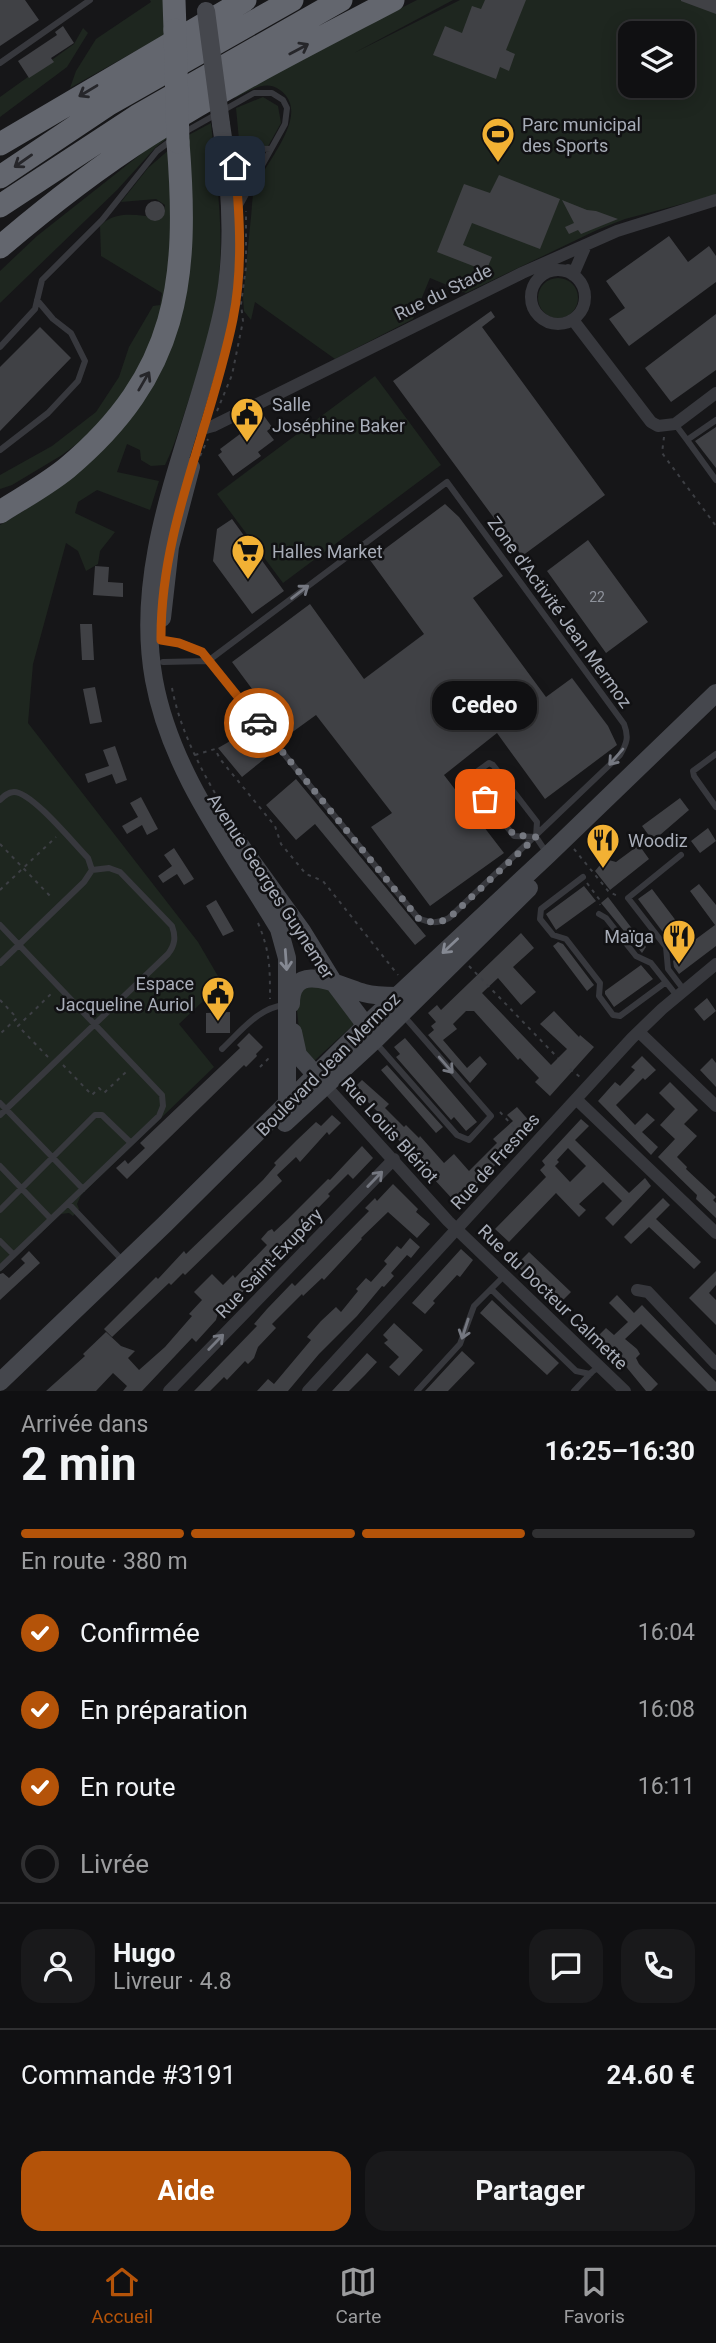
<!DOCTYPE html>
<html lang="fr">
<meta charset="utf-8">
<style>
body{margin:0;font-family:Roboto,sans-serif;background:#19191b;color:#f1f3f6;height:100vh;display:flex;flex-direction:column;font-size:26px;white-space:nowrap}
*{box-sizing:border-box;margin:0}
p{font-size:23px;color:#9c9d9f}
.icon{flex:none;width:38px;height:38px;fill:none;stroke:currentColor;stroke-width:2;stroke-linecap:round;stroke-linejoin:round}
.map{position:relative;height:1391px;overflow:hidden}
.side{display:flex;flex-direction:column;background:#101012;flex:1}
.side>*{flex:none}
.controls{position:absolute;left:618px;top:21px;display:grid;gap:14px}
.controls a{display:grid;place-items:center;width:77px;height:77px;border-radius:14px;background:#101012;box-shadow:0 4px 18px #0003,0 0 0 2px #303032;font-size:35px}
.pin{position:absolute;display:grid;place-items:center;width:60px;height:60px;color:#fff;margin:-30px;border-radius:14px;box-shadow:0 4px 10px #0006}
.courier{position:absolute;display:grid;place-items:center;width:70px;height:70px;margin:-35px;border:5px solid #b45309;border-radius:50%;background:#fff;color:#222;box-shadow:0 2px 9px #0007}
.bubble{position:absolute;height:49px;border-radius:21px;background:#101012;box-shadow:0 4px 18px #0003,0 0 0 2px #303032;font-size:23px;font-weight:700;line-height:49px;text-align:center}
.overview em{font-style:normal;font-weight:700}
.overview div{display:flex;flex-direction:column-reverse}
.overview{display:flex;align-items:center;justify-content:space-between;height:119px;padding:0 21px}
h1{font-size:46px;font-weight:700;line-height:52px}
.bar{display:grid;grid-template-columns:repeat(4,1fr);gap:10px 7px;align-content:center;height:84px;padding:0 21px}
.bar i{height:9px;border-radius:5px;background:#303032}
.bar .on{background:#b45309}
.bar p{grid-column:span 4}
.line{display:flex;align-items:center;gap:18px;padding:0 21px;border-top:2px solid #303032}
.line div{flex:1}
.round{display:grid;place-items:center;flex:none;width:74px;height:74px;border-radius:21px;background:#19191b}
ol{padding:0 21px;list-style:none}
li{display:flex;align-items:center;gap:21px;height:77px}
li p{margin-inline-start:auto}
li .icon{padding:7px;border-radius:50%;background:#b45309;color:#fff;stroke-width:4}
li:last-child{color:#9c9d9f}
li i{width:38px;height:38px;border:4px solid #303032;border-radius:50%}
.button{display:flex;gap:14px;margin-top:auto;padding:14px 21px}
.button a{flex:1;height:80px;border-radius:21px;background:#b45309;color:#fff;font-size:28px;font-weight:700;line-height:80px;text-align:center}
.button a+a{background:#19191b;color:#f1f3f6}
.dock{display:flex;justify-content:space-around;align-items:center;height:98px;border-top:2px solid #303032;background:#101012;font-size:19px;color:#9c9d9f}
.dock a{display:grid;justify-items:center;gap:4px}
.dock .on{color:#b45309}
.map>svg:first-child{display:block}
</style>
<div class="map">
<svg width="716" height="1391" viewBox="0 0 716 1391">
<rect width="100%" height="100%" fill="#161618"/>
<path fill="#1e261f" fill-rule="evenodd" d="M150 0H167L166 34 70 88 76 71 96 39 151 2Z
M417 0H453L354 53 460 0H716V195L625 219 597 230 466 293 430 278 413 319 335 359 255 302 251 320 244 311 243 298C246 271 248 244 251 217 252 209 252 198 254 190 264 163 313 114 280 90 265 79 250 91 235 98L233 93ZM630 33H682V86H630Z
M83 28 88 33 67 67 0 117V97L74 44Z
M263 97 278 106 281 123 247 184 243 182 236 108Z
M211 123C216 174 224 226 219 277 215 317 203 358 190 396 182 419 176 443 165 465L151 466 141 460 140 450 127 444 117 472 159 481 150 510 97 490 78 502 75 513 115 532 100 551 98 564 86 571 78 551 66 543 33 664 28 723 198 942 222 983 179 1024 214 1067 81 1195 77 1204 79 1209 73 1216 69 1213 61 1214 0 1272V525L33 505 82 464 182 311 190 264V215L185 137Z
M170 131V136L156 147 117 190 0 303V271L37 236Z
M171 148 175 191 167 309 138 376 99 427 62 455 12 485 0 489V475L52 446 96 412 119 377 129 347 153 306 160 305 162 293 101 256 100 226C116 210 137 215 158 218L163 214 165 205 156 199 121 202 148 168Z
M538 298a20 20 0 1 1 40 0a20 20 0 1 1-40 0Z
M375 376 441 465 283 583 217 494Z
M321 985C334 993 353 1008 353 1025L313 1062 301 1050 296 1000 298 990Z"/>
<path fill="#404145" fill-rule="evenodd" d="M0 0H25L39 20 0 46Z
M485 0H526L506 50 515 54 509 71 500 67 496 79 433 55 445 26 462 33 472 6 481 9Z
M681 0H716V14L681 1Z
M63 26 74 43 51 58 54 62 29 78 18 61 57 35 55 32Z
M499 175 560 199 540 249 472 223 463 245 492 257 486 271 437 252 464 184 490 193Z
M562 200 587 210 596 211 618 219 581 234 578 230 569 234 565 227 574 223Z
M145 211a10 10 0 1 1 20 0a10 10 0 1 1-20 0Z
M669 236 688 262 709 246 716 256V282L629 346 609 319 625 308 606 281Z
M491 311 495 317 482 327 605 495 522 556 393 381Z
M716 314V370L671 402 645 368Z
M40 327 71 358 0 431V367Z
M264 416 272 427 267 431 274 440 258 452 261 456 233 476 218 455 222 452 220 449Z
M716 427V468L695 441Z
M445 504 459 517 503 576 473 598 546 697 572 678 608 726 617 745 545 799 497 733 444 775 504 853 430 906 371 827 392 813 316 715 287 736 232 662 310 604 364 679 424 634 370 560Z
M232 519 284 591 252 614 213 561 217 529Z
M588 540 648 622 606 653 547 571Z
M95 566 109 567 108 582 123 583V597L93 595Z
M80 624H92L94 660H82Z
M95 687 102 722 90 724 83 689Z
M253 728 273 752 242 777 218 748Z
M115 746 127 780 116 784 112 774 88 783 85 774 109 766 103 750Z
M296 779 426 936 415 945 315 824 296 840 266 805Z
M141 797 158 829 147 835 142 825 127 834 122 826 138 817 130 803Z
M680 798 689 810 653 841 642 826Z
M708 828 716 841 700 853 691 841Z
M639 845 649 859 610 890 595 871 605 859 616 862Z
M174 848 194 879 184 885 177 874 163 883 158 876 172 866 164 855Z
M699 884 716 905V946L679 974 674 967 673 961 680 955 638 899 652 889 692 942 715 925 690 891Z
M584 886 596 901 556 930 546 914Z
M608 897 646 947 642 953 601 903Z
M216 900 234 931 223 936 206 906Z
M521 933 534 948 513 967 536 992 521 1005 498 978 482 993 551 1065 567 1049 540 1024 554 1011 579 1037 580 1035 594 1047 550 1096 535 1082 539 1078 520 1058 518 1060 474 1011H466L453 1024 457 1029 443 1040 467 1068 480 1056 487 1064 470 1083 428 1035 434 1030 431 1026 436 1022 428 1013 437 1005 441 1010Z
M558 942 563 944 594 985 587 991 553 946Z
M641 965 653 979 614 1007 605 994V991Z
M707 998 716 1011 704 1021 694 1009Z
M230 1012V1033H206V1013Z
M249 1033 263 1047 256 1054 257 1056 246 1067 244 1065 127 1179 116 1168 125 1160 128 1164 145 1148 140 1143 240 1048 237 1045Z
M405 1038 477 1122 466 1131 454 1117 451 1120 396 1057 400 1054 394 1047Z
M642 1056 656 1070 645 1080 643 1078 616 1105 635 1125 647 1113 655 1120 642 1132 658 1147 651 1155 598 1101 615 1082 620 1086 635 1070 631 1067Z
M712 1058 716 1063V1087L700 1070Z
M387 1065 443 1127 436 1133 381 1070Z
M362 1080 389 1104 385 1108 404 1127 406 1125 419 1138 420 1136 444 1163 454 1154 469 1171 497 1143 493 1139 513 1121 507 1115 517 1107 531 1123 514 1138 517 1141 501 1154 504 1156 457 1204 421 1165 419 1160 423 1156 408 1142 404 1146 395 1136 381 1122 384 1118 354 1088Z
M670 1082 698 1110 684 1124 697 1136 677 1157 687 1167 686 1169 716 1197 713 1200 716 1203V1218L696 1199 697 1195 658 1157 675 1139 660 1125 675 1109 659 1093Z
M332 1115 341 1123 329 1135 327 1132 300 1162 296 1157 277 1175 282 1181 185 1275 183 1273 171 1285 169 1283 112 1337 104 1329 156 1277 158 1279 184 1251 186 1254 263 1180 276 1165 274 1163 297 1140 316 1122 321 1126Z
M581 1119 589 1126 575 1140 629 1193 645 1178 651 1186 613 1226 605 1218 622 1201 603 1182 579 1204 586 1210 579 1217 556 1193 509 1242 495 1229 546 1177 540 1170 545 1165 542 1161ZM568 1148 586 1166 570 1182 555 1166 559 1162 557 1160Z
M362 1146 373 1158 353 1179 348 1174 328 1194 330 1196 271 1256 273 1258 258 1274 259 1275 236 1299 234 1296 218 1313 216 1320 196 1342 192 1338 142 1391H123L127 1386 113 1373 96 1391H46L85 1356 83 1354 106 1332 121 1346 135 1351 128 1358 139 1370 165 1347 192 1316 189 1314 202 1300 194 1292 212 1274 223 1285 233 1275 235 1278 267 1245 261 1239 268 1231 272 1229 274 1232 288 1219 328 1179 330 1180Z
M393 1184 418 1209 416 1212 430 1224 417 1238 388 1212 361 1238 362 1239 324 1280 322 1278 303 1296 302 1294 272 1324 276 1328 258 1347 254 1358 248 1364 245 1361 227 1380 224 1377 210 1391H194L257 1326 254 1324 267 1309 292 1283 295 1286 369 1211 365 1208 375 1198 377 1201Z
M663 1198 670 1205 656 1219 701 1262 694 1269 649 1227 631 1244 624 1237Z
M410 1238 420 1247 411 1258 407 1255 391 1273 394 1276 384 1287 382 1286 357 1316 319 1354 288 1391H257L268 1379 274 1384 311 1340 307 1337 321 1321 336 1307 341 1312 358 1291 356 1289 366 1278 371 1282 387 1264 384 1261 397 1246 401 1249Z
M461 1249 473 1260 460 1277 457 1275 433 1301 435 1303 425 1314 412 1303Z
M29 1251 40 1263 0 1300V1274L3 1273 9 1278 25 1263 21 1259Z
M529 1252 571 1292 558 1305 516 1265Z
M716 1271V1285L709 1293 716 1300V1325L689 1298Z
M617 1295 634 1313 642 1305 716 1382V1391H708L641 1324 625 1339 637 1349 640 1354 636 1358 639 1364 658 1384 651 1391H646L623 1363 596 1338 606 1328 614 1335 628 1322 609 1303Z
M492 1300 559 1363 547 1375 480 1313Z
M394 1323 423 1350 399 1376 389 1367 399 1357 384 1343 388 1340 383 1335Z
M462 1351 475 1363 448 1391H425Z
M367 1353 377 1362 365 1375 349 1391H332Z"/>
<g fill="none" stroke-linecap="round" stroke-linejoin="round">
<path stroke="#3d3f44" stroke-width="2" stroke-dasharray="3.5 5" stroke-linecap="butt" d="M217 411 232 375 243 321 241 304 246 267V211
M664 437 662 453 716 526
M200 456 208 439
M172 688C181 735 205 777 229 817
M195 755 215 749 220 759 275 826 281 844 306 874 323 881 398 975
M0 844 53 899
M574 849 609 892 620 897
M587 883 599 899 600 905
M0 890 56 837
M258 923C270 951 270 968 270 999
M469 966 558 1058
M0 1000 17 1018 0 1034
M48 1057 18 1026 53 992
M63 1065 92 1095 99 1088 104 1093 126 1072
M260 1067 268 1059 273 1058
M570 1069 580 1077
M500 1112 524 1138"/>
<path stroke="#37383d" stroke-width="6" d="M0 63 90 0
M183 133 254 93H272L283 100 287 108 285 124 239 207
M233 148 271 149
M0 347 35 309 42 280 102 220 157 151 173 139
M716 420 687 440 716 480
M675 424 687 440
M0 450 48 413 78 381 85 361 71 333 53 319 37 300
M161 640C179 641 198 645 208 661L418 918C430 923 437 924 449 918L620 755C627 743 629 737 624 724L447 482 208 661 163 662
M716 754 693 771 694 776 716 807
M0 800C4 796 8 792 14 792 32 792 74 844 88 858L92 870 84 882 0 963
M536 837 514 836 470 780 471 776 489 763 493 765 537 822 536 837 546 852
M681 855 628 898 666 947 668 969 684 990
M583 877 541 909 540 919 553 935 566 939 600 983 599 996 613 1015 620 1016 666 982
M599 914 606 918 636 956 651 963 677 996
M0 925 162 1095 163 1106 159 1116 0 1268
M375 1042 457 1135 469 1140 491 1116 403 1015
M222 1049C240 1032 259 1007 285 1005
M0 1103 83 1189
M0 1115 168 954C175 945 176 937 172 926L120 872 109 868 92 870
M0 1166 51 1219
M68 1203 123 1261
M0 1210 95 1115H102L131 1143
M0 1241 14 1255
M491 1289 576 1371 590 1374
M417 1391 460 1344 474 1306 505 1275
M574 1391 593 1371 600 1367"/>
<path stroke="#37383d" stroke-width="12" d="M568 270 573 275 586 245
M531 297a27 27 0 1 1 54 0a27 27 0 1 1-54 0Z
M573 320 651 422 658 426 675 424 716 393
M192 426 202 429 213 426 522 273 617 231 716 200
M639 1032 716 1106
M325 1085 448 1221 625 1391
M576 1099 716 1233
M637 1290 648 1292 716 1364
M169 1391 394 1159
M308 1391 632 1038 662 1009 716 964"/>
<path stroke="#45474d" stroke-width="18" d="M221 124C231 185 236 252 222 313 196 433 131 554 154 680 171 773 232 850 279 929L287 958V1105
M162 618 170 547 191 467
M230 831 302 931 334 983 361 1019 368 1036 356 1055
M291 1004C291 959 340 986 364 993 375 996 386 996 397 996
M293 1032 298 1055 322 1082
M285 1123 374 1041 529 888
M0 1382 165 1224 365 1026 548 855 716 693"/>
<path stroke="#63666e" stroke-width="23" d="M174 0 175 30
M0 144 245 0
M0 177 109 104 292 0
M0 206 137 116 341 0
M0 247C47 207 97 168 149 135 228 85 311 43 393 0
M0 512C22 498 46 485 67 468 179 374 189 280 178 142"/>
<path stroke="#45474d" stroke-width="18" d="M206 11 221 124"/>
<path stroke="#63666e" stroke-width="23" d="M175 30 178 142"/>
</g>
<defs><path id="oneway-shaft" d="M-6 0H5M1.5-3L5.5 0L1.5 3" fill="none" stroke-width="1.6" stroke-linecap="round" stroke-linejoin="round" transform="scale(1.75)"/></defs>
<g stroke="#26262a">
<use href="#oneway-shaft" transform="translate(299 49) rotate(-28)"/>
<use href="#oneway-shaft" transform="translate(88 91) rotate(149)"/>
<use href="#oneway-shaft" transform="translate(23 161) rotate(145)"/>
<use href="#oneway-shaft" transform="translate(144 381) rotate(-60)"/>
</g>
<g stroke="#757881">
<use href="#oneway-shaft" transform="translate(300 592) rotate(-37)"/>
<use href="#oneway-shaft" transform="translate(616 757) rotate(131)"/>
<use href="#oneway-shaft" transform="translate(446 1065) rotate(49)"/>
<use href="#oneway-shaft" transform="translate(375 1179) rotate(-46)"/>
<use href="#oneway-shaft" transform="translate(465 1329) rotate(108)"/>
<use href="#oneway-shaft" transform="translate(216 1342) rotate(-46)"/>
</g>
<g stroke="#858993">
<use href="#oneway-shaft" transform="translate(450 946) rotate(137)"/>
<use href="#oneway-shaft" transform="translate(286 960) rotate(86)"/>
</g>
<g fill="none" stroke-linecap="round" stroke-linejoin="round">
<path stroke="#757880" stroke-width="7" stroke-dasharray="0 12.6" d="M259 723 418 918C430 923 437 924 449 918L536 837 514 835 485 799"/>
<path stroke="#b45309" stroke-width="9" d="M235 166C240 217 243 269 233 319 211 428 160 528 161 640L179 643 202 652 259 723"/>
</g>
<defs>
<symbol id="stadium-pin" viewBox="-11 -11 22 30"><path d="M0 17L-7.5 6A9.5 9.5 0 1 1 7.5 6Z" fill="#f2b134" stroke="#111113"/><path d="M0-5a6.5 5 0 1 0 0 10a6.5 5 0 1 0 0-10ZM-3.5-1.8h7v3.6h-7Z" fill="#111"/></symbol>
<symbol id="civic-pin" viewBox="-11 -11 22 30"><path d="M0 17L-7.5 6A9.5 9.5 0 1 1 7.5 6Z" fill="#f2b134" stroke="#111113"/><path d="M-.6-6.5H3V-4.5H.6V-3L4-1V1h2V6H-6V1h2V-1L-.6-3ZM-1.2 2.5V6h2.4V2.5Z" fill="#111"/></symbol>
<symbol id="supermarket-pin" viewBox="-11 -11 22 30"><path d="M0 17L-7.5 6A9.5 9.5 0 1 1 7.5 6Z" fill="#f2b134" stroke="#111113"/><path d="M-6-5.5h2.5l.6 2H6L4.5 2H-2.5L-4.4-4H-6ZM-1.5 3.2a1.3 1.3 0 1 0 .1 0ZM3 3.2a1.3 1.3 0 1 0 .1 0Z" fill="#111"/></symbol>
<symbol id="restaurant-pin" viewBox="-11 -11 22 30"><path d="M0 17L-7.5 6A9.5 9.5 0 1 1 7.5 6Z" fill="#f2b134" stroke="#111113"/><path d="M-5-6h1v4h1v-4h1v4h1v-4h1v5L-1.5 .5V6h-2V.5L-5-1ZM5-6V6H3V1.5H1.5Q1.5-4 5-6Z" fill="#111"/></symbol>
</defs>
<g fill-rule="evenodd">
<use href="#stadium-pin" x="479" y="115" width="38" height="52"/>
<use href="#civic-pin" x="228" y="395" width="38" height="52"/>
<use href="#supermarket-pin" x="229" y="532" width="38" height="52"/>
<use href="#restaurant-pin" x="584" y="821" width="38" height="52"/>
<use href="#restaurant-pin" x="660" y="917" width="38" height="52"/>
<use href="#civic-pin" x="199" y="974" width="38" height="52"/>
</g>
<g text-anchor="middle" dominant-baseline="central" stroke-width="5" stroke-linejoin="round" paint-order="stroke">
<g font-size="14" fill="#8e929b">
<text x="597" y="597">22</text>
</g>
<g font-size="18" fill="#a8adb8" stroke="#111113" text-anchor="start">
<text x="522" y="124">Parc municipal<tspan x="522" dy="21">des Sports</tspan></text>
<text x="272" y="404">Salle<tspan x="272" dy="21">Joséphine Baker</tspan></text>
<text x="272" y="551">Halles Market</text>
<text x="628" y="840">Woodiz</text>
<text x="654" y="936" text-anchor="end">Maïga</text>
<text x="194" y="983" text-anchor="end">Espace<tspan x="194" dy="21">Jacqueline Auriol</tspan></text>
</g>
<g font-size="18" fill="#a8adb8" stroke="#111113">
<text transform="translate(443 292) rotate(-26)">Rue du Stade</text>
<text transform="translate(560 612) rotate(54)">Zone d'Activité Jean Mermoz</text>
<text transform="translate(271 886) rotate(57)">Avenue Georges Guynemer</text>
<text transform="translate(328 1064) rotate(-45)">Boulevard Jean Mermoz</text>
<text transform="translate(390 1130) rotate(48)">Rue Louis Blériot</text>
<text transform="translate(495 1161) rotate(-48)">Rue de Fresnes</text>
<text transform="translate(269 1263) rotate(-46)">Rue Saint-Exupéry</text>
<text transform="translate(553 1297) rotate(44)">Rue du Docteur Calmette</text>
</g>
</g>
</svg>
<div class="controls">
<a><svg class="icon" aria-label="layers" viewBox="0 0 24 24"><path d="M12 4l9 5-9 5-9-5zM3 14l9 5 9-5"/></svg></a>
</div>
<div class="pin" style="left:485px;top:799px;background:#ea580c"><svg class="icon" aria-label="bag" viewBox="0 0 24 24"><path d="M5 8h14l-1 12H6zM9 8a3 3 0 0 1 6 0"/></svg></div>
<div class="pin" style="left:235px;top:166px;background:#1f2937"><svg class="icon" aria-label="home" viewBox="0 0 24 24"><path d="M3 11l9-7 9 7M6 9v11h12V9"/></svg></div>
<div class="courier" style="left:259px;top:723px"><svg class="icon" aria-label="car" viewBox="0 0 24 24"><path d="M5 17H2v-5l4-1 3-4h7l3 4 3 1v5h-3M9 17h6M6 11h13"/><circle cx="7" cy="17" r="2"/><circle cx="17" cy="17" r="2"/></svg></div>
<div class="bubble" style="left:432px;top:681px;width:105px">Cedeo</div>
</div>
<section class="side">
<div class="overview"><div><h1>2 min</h1><p>Arrivée dans</p></div><em>16:25–16:30</em></div>
<div class="bar"><i class="on"></i><i class="on"></i><i class="on"></i><i></i><p>En route · 380 m</p></div>
<ol>
<li><svg class="icon" aria-label="check" viewBox="0 0 24 24"><path d="M5 12l5 5 9-10"/></svg>Confirmée<p>16:04</p></li>
<li><svg class="icon" aria-label="check" viewBox="0 0 24 24"><path d="M5 12l5 5 9-10"/></svg>En préparation<p>16:08</p></li>
<li><svg class="icon" aria-label="check" viewBox="0 0 24 24"><path d="M5 12l5 5 9-10"/></svg>En route<p>16:11</p></li>
<li><i></i>Livrée</li>
</ol>
<div class="line" style="height:126px"><a class="round"><svg class="icon" aria-label="person" viewBox="0 0 24 24"><circle cx="12" cy="8" r="4"/><path d="M4 21q1-7 8-7t8 7"/></svg></a><div><b>Hugo</b><p>Livreur · 4.8</p></div><a class="round"><svg class="icon" aria-label="chat" viewBox="0 0 24 24"><path d="M4 5h16v11H9l-5 4z"/></svg></a><a class="round"><svg class="icon" aria-label="phone" viewBox="0 0 24 24"><path d="M5 4h4l2 5-3 2q2 4 5 5l2-3 5 2v4C11 20 4 13 5 4z"/></svg></a></div>
<div class="line" style="height:91px"><div>Commande #3191</div><b>24.60 €</b></div>
<div class="button"><a>Aide</a><a>Partager</a></div>
</section>
<nav class="dock">
<a class="on"><svg class="icon" aria-label="home" viewBox="0 0 24 24"><path d="M3 11l9-7 9 7M6 9v11h12V9"/></svg>Accueil</a>
<a><svg class="icon" aria-label="map" viewBox="0 0 24 24"><path d="M3 6l6-2 6 2 6-2v14l-6 2-6-2-6 2zM9 4v14M15 6v14"/></svg>Carte</a>
<a><svg class="icon" aria-label="saved" viewBox="0 0 24 24"><path d="M7 4h10v16l-5-4-5 4z"/></svg>Favoris</a>
</nav>
